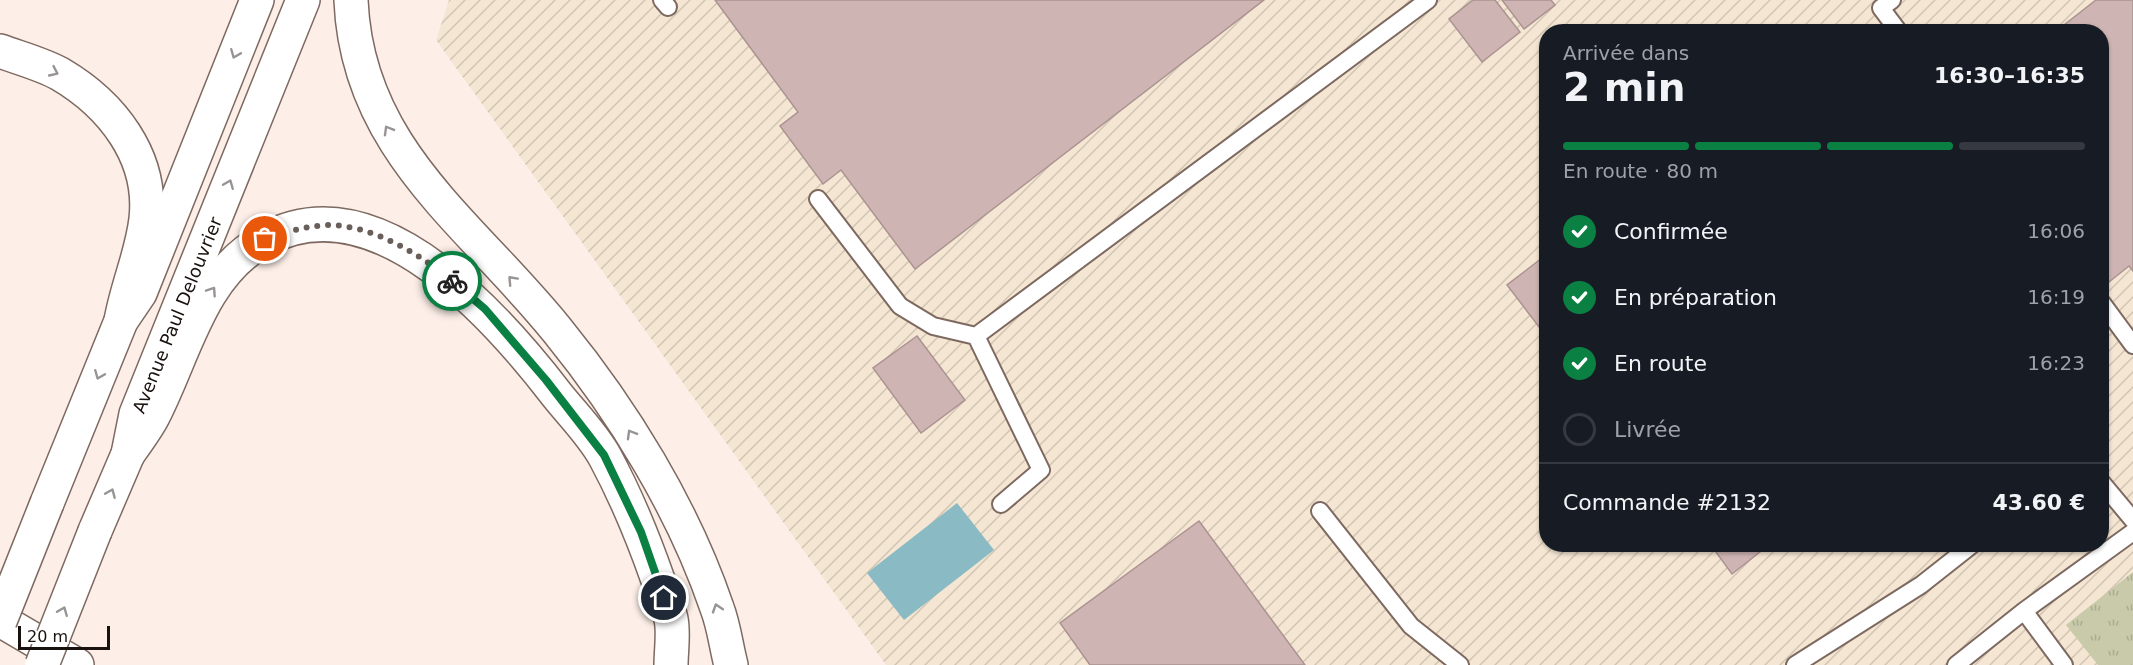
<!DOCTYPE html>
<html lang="fr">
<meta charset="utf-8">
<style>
body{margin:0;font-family:"DejaVu Sans",sans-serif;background:#242831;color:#f1f3f6;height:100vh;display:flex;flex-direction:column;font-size:22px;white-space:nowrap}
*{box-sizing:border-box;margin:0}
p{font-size:20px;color:#9ea1a6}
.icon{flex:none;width:33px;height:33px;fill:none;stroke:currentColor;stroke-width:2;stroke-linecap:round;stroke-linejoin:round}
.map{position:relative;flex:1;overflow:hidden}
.details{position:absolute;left:1539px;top:24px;width:570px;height:528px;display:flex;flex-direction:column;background:#171b24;border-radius:24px;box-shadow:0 2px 4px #0004}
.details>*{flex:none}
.scale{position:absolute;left:18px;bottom:15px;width:92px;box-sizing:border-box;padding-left:6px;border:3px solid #19110e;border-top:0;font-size:16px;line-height:21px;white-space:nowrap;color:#19110e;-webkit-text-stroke:4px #fff;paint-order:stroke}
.pin{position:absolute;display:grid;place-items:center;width:51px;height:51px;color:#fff;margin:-26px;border:3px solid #fff;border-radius:50%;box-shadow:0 2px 6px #0007}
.courier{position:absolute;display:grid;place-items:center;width:60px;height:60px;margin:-30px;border:4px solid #0b8043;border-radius:50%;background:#fff;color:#222;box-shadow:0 2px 8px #0007}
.summary em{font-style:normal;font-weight:800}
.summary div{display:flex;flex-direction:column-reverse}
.summary{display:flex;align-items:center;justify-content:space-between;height:102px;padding:0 24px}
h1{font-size:39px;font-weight:800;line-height:45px}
.bar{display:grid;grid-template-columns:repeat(4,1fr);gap:9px 6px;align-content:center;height:72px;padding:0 24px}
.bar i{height:8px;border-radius:4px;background:#363941}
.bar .active{background:#0b8043}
.bar p{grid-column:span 4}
.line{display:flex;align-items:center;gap:15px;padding:0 24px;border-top:2px solid #363941}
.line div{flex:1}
ol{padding:0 24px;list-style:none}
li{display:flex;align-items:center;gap:18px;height:66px}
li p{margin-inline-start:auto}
li .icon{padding:6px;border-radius:50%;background:#0b8043;color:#fff;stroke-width:4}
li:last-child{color:#9ea1a6}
li i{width:33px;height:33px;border:3px solid #363941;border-radius:50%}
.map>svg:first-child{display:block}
</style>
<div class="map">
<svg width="2133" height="665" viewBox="0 0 2133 665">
<defs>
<pattern id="industrial-furrows" width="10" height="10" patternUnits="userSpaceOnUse" patternTransform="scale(1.5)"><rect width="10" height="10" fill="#f4e6d2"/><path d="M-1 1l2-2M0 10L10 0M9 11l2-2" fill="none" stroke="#d1c4b3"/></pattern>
<pattern id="grass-tufts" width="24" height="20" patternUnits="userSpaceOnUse" patternTransform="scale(1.5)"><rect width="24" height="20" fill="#c8caaa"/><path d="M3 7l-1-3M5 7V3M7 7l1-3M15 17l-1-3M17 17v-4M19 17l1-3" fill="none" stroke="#abac91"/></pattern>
</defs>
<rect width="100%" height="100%" fill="#fdefe8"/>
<path fill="url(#industrial-furrows)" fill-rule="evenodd" d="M449 0H2133V665H886L436 40ZM1546 32H2102V544H1546Z"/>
<path fill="url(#grass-tufts)" d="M2133 572V665H2098L2066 625Z"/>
<path fill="#8abac3" d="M957 503 994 550 904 620 867 573Z"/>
<path fill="#ceb5b3" stroke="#ab9391" stroke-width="1.5" d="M715 0H1264L915 269 841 170 823 184 780 126 798 112Z
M1473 0H1495L1520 32 1482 62 1449 19Z
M1502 0H1551L1555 5 1524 29Z
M2096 0H2133V271L2129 266 2109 282 2102 272V32H2055Z
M1546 255V336L1507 285Z
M917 336 965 400 921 433 873 368Z
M1199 521 1305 665H1090L1060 623Z
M1710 544H1770L1732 574Z"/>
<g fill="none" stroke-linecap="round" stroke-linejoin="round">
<defs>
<path id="service" d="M662 0 668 7
M1892 0 1881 8 1899 32
M818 199 900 306 933 326 976 336 1428 0
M2102 303 2133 345
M976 336 1041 470 1001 504
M2102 483 2133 520
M1320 511 1411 626 1460 665
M2024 611 2064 665
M1795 665 1921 585 1973 544
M1956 665 2024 611 2133 532"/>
<path id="primary" d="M47 503 121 321 140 293 257 0
M95 531 128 454 136 414 303 0"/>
<path id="motorway" d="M351 0C357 150 471 223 557 330 623 411 683 508 717 608 724 626 726 646 731 665
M0 51C19 58 42 64 60 74 111 104 153 156 146 219 142 254 127 286 121 321
M128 454C136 443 144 432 151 420 184 359 198 276 264 240 376 178 497 317 557 395 573 415 593 435 605 457 626 496 643 537 658 580 662 592 668 606 671 619 674 633 671 651 671 665
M0 620 77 665"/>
</defs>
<use href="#service" stroke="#7d6960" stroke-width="20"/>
<use href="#primary" stroke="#7d6960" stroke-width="36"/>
<use href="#motorway" stroke="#7d6960" stroke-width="36"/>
<use href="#service" stroke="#fff" stroke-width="16"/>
<use href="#primary" stroke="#fff" stroke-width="33"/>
<use href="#motorway" stroke="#fff" stroke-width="33"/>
<defs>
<path id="primary-bridge" d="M0 621 47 503
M42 665 95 531"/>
</defs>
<use href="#primary-bridge" stroke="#7d6960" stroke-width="36" stroke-linecap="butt"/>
<use href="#primary-bridge" stroke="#fff" stroke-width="33"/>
</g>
<defs><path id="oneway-chevron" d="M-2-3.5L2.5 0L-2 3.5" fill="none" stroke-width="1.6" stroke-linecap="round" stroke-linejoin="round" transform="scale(1.5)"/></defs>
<g stroke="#989493">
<use href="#oneway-chevron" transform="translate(235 54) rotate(112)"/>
<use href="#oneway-chevron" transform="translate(54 72) rotate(25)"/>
<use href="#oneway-chevron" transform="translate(388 130) rotate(-120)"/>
<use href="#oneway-chevron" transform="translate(229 184) rotate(-68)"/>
<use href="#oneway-chevron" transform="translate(512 280) rotate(-133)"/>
<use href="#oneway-chevron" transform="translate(212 291) rotate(-56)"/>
<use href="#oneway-chevron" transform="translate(99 375) rotate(112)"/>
<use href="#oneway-chevron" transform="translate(631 434) rotate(-120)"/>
<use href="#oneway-chevron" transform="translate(111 493) rotate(-67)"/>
<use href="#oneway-chevron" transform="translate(717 608) rotate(-108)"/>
<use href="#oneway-chevron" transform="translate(63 611) rotate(-68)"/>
</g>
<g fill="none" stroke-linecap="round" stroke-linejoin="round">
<path stroke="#695f5a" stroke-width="6" stroke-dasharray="0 10.8" d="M265 239C286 232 306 226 328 225 372 225 420 254 452 281"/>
<path stroke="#0b8043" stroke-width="8" d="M452 281 485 309 546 380 604 455 641 532 664 598"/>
</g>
<g text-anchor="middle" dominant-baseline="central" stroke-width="4.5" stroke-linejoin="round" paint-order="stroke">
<g font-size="18" fill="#19110e" stroke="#fff">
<text transform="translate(177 315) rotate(-68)">Avenue Paul Delouvrier</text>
</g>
</g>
</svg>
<div class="scale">20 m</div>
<div class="pin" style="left:265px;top:239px;background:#ea580c"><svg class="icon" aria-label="bag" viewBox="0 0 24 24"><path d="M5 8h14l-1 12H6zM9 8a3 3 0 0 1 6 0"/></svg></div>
<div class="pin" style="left:664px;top:598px;background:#1f2937"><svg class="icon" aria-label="home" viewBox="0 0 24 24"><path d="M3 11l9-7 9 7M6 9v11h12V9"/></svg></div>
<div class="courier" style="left:452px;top:281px"><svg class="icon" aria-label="bike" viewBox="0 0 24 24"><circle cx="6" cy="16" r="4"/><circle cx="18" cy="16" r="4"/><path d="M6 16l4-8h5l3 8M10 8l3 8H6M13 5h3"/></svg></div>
<section class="details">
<div class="summary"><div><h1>2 min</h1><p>Arrivée dans</p></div><em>16:30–16:35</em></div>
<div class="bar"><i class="active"></i><i class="active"></i><i class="active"></i><i></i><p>En route · 80 m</p></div>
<ol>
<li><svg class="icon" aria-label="check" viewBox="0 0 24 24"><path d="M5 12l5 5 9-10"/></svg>Confirmée<p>16:06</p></li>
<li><svg class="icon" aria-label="check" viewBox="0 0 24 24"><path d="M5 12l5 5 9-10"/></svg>En préparation<p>16:19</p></li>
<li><svg class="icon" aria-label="check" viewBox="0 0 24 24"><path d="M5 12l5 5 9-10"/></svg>En route<p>16:23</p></li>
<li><i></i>Livrée</li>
</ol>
<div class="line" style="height:78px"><div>Commande #2132</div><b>43.60 €</b></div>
</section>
</div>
